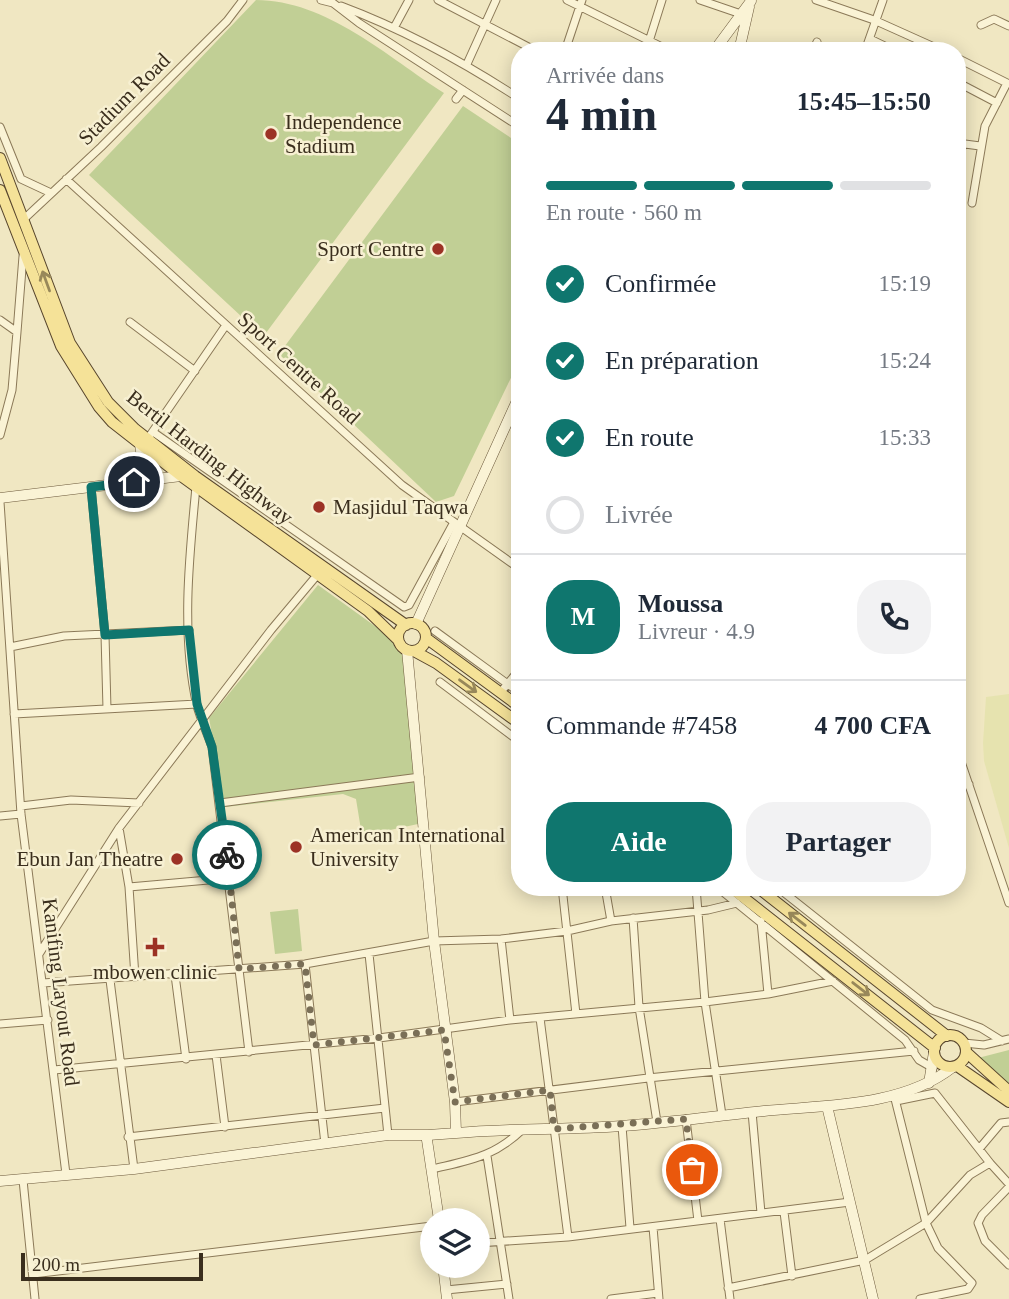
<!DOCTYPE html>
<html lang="fr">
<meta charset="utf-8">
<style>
body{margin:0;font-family:Georgia,serif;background:#f2f2f3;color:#1f2937;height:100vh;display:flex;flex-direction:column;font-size:26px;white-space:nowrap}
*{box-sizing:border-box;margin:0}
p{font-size:23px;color:#747a83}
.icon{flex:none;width:38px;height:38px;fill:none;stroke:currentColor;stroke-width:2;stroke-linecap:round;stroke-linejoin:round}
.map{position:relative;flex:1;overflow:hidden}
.details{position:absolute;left:511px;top:42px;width:455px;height:854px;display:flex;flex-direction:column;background:#fff;border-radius:28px;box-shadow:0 4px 18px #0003}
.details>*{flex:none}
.controls{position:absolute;left:420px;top:1208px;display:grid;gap:14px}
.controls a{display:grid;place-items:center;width:70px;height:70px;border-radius:50%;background:#fff;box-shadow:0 4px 18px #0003;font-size:35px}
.scale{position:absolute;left:21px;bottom:18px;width:182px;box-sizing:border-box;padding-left:7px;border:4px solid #3a2e1d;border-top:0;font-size:19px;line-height:24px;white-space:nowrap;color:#3a2e1d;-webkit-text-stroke:5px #f7f0d2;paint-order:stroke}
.pin{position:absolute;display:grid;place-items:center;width:60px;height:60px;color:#fff;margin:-30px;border:4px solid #fff;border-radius:50%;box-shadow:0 2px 7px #0007}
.courier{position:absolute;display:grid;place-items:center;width:70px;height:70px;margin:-35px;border:5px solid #0f766e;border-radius:50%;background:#fff;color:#222;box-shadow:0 2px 9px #0007}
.head em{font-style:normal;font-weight:600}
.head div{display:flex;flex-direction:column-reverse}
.head{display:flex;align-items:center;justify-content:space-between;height:119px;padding:0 35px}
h1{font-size:46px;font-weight:600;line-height:52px}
.bar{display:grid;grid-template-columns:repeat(4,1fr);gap:10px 7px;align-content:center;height:84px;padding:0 35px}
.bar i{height:9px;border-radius:5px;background:#e0e1e3}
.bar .current{background:#0f766e}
.bar p{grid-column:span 4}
.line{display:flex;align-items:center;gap:18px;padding:0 35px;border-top:2px solid #e0e1e3}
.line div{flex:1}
.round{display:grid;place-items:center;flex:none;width:74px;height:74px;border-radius:28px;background:#f2f2f3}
ol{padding:0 35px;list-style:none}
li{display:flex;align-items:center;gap:21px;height:77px}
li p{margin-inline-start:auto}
li .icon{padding:7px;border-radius:50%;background:#0f766e;color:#fff;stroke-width:4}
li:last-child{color:#747a83}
li i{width:38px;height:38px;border:4px solid #e0e1e3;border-radius:50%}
.cta{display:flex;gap:14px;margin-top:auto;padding:14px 35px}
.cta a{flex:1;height:80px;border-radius:28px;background:#0f766e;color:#fff;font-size:28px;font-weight:600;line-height:80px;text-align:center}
.cta a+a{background:#f2f2f3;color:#1f2937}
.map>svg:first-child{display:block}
</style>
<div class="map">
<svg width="1009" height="1299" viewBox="0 0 1009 1299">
<rect width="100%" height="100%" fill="#f0e7c2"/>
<path fill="#e6e3af" d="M1009 694V848L984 761 983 743 986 697Z"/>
<path fill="#c1cf95" d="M256 0C326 0 388 57 444 93L260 341 253 336 256 330 89 175Z
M463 106 520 144V359L454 496 436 502 279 354Z
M318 585 404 647 418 824 362 836 356 799 343 794 225 807 209 718Z
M298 909 302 951 275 954 270 912Z
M1009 1050V1091L978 1058Z"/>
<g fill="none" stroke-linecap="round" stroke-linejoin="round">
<defs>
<path id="street" d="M321 0 333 3 359 23 520 127
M438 0 536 51
M567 0 670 51
M700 0 741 14
M816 0 874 20 943 51
M341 6C405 30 462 61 520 99
M981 25 994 19 1009 26
M395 26 409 0
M870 39 895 51
M719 44 735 51
M565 51 582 0
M646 51 662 0
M813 51 817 42
M865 51 883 0
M957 58 1007 83 985 126 972 203
M467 64 496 0
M957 82 997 103
M456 99 463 90
M0 127 21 179 51 193
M957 152 965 144 980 146
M66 179 402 485 520 569
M24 219 101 147 227 21 243 0
M0 320 17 332 12 390 0 435
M130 322 195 371
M17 332 23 256
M153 432 404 607 409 605 453 524
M151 434 226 325
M91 487 105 635 107 709
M196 487C189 559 181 635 197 706 201 720 207 733 212 747L249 1052
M0 502 21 814 66 1174
M435 631 520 693
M10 647 64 636 189 630
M440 682 520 742
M500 693 520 669
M14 714 197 704
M957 750 1009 903
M957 788 969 784
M220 803 420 777
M21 806 71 800 139 803
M0 816 21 814
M119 828 129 887 231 878
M129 887 135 977
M562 887 576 1014
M696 887 705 1002 722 1115
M717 887 905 1040 919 1060 933 1068
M777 887 932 1010 981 1028 1002 1041
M633 918 639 1007 657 1122
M611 921 708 910 737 903
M761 921 768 994
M501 939 510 1020
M39 954 119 828 271 630 318 574
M369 954 388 1135
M305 964 325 1144
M175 975 186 1059
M110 980 134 1169
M43 983 305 964 434 941 501 939 567 931 611 921 605 887
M540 1018 568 1237
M0 1024 48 1020
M964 1043 984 1045 1009 1039
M216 1055 225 1127
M54 1070 379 1038 510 1020 705 1002 768 994 833 981
M895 1099 926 1223 938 1248 972 1283 968 1289 920 1299
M455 1102 648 1078 914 1051
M752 1112 761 1213
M686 1119 698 1221
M622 1126 630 1228
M128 1137 385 1108
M979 1149 1001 1123 1009 1122
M487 1156 509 1299
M990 1163 1009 1184
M433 1169C470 1160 494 1157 523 1129
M23 1180 35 1299
M1009 1187 982 1215 978 1223 985 1241 1009 1265
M784 1212 792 1276
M720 1219 730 1299
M653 1227 659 1299
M478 1243 568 1237 850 1202
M33 1274 432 1226
M728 1288 865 1260 926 1223 970 1175 990 1163 935 1093 896 1101
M446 1290 507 1284
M611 1299 658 1293"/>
<path id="secondary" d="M714 51 751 1
M739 51 749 7
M134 482 143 465 140 444
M0 498 181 476
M416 624 520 394
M407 650 434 941 455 1102 456 1133 428 1135 427 1140 439 1220
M929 1083 934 1052
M827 1106 873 1299
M456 1133C511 1128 565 1130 621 1126 668 1123 716 1116 764 1111 826 1105 902 1107 953 1067
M0 1181 134 1169 388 1135H428
M443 1265 447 1299"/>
<path id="primary" d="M0 158 70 343 108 402 135 429 195 476 406 625
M0 190 61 346 99 407 112 422 181 476 368 611 398 640
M398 637a14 14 0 1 1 28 0a14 14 0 1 1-28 0Z
M426 638 520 707
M414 651 436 663 520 724
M730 887 935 1048
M757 887 947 1036
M934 1051a16 16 0 1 1 32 0a16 16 0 1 1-32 0Z
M966 1052 1009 1091
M957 1066 1009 1102"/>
</defs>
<use href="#street" stroke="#8b7958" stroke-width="9"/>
<use href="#secondary" stroke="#6c593b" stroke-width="11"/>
<use href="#primary" stroke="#58462d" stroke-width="12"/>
<use href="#street" stroke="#faf3d5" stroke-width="7"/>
<use href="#secondary" stroke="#faf3d5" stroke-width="10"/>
<use href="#primary" stroke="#f5e298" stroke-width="10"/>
</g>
<defs><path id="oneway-shaft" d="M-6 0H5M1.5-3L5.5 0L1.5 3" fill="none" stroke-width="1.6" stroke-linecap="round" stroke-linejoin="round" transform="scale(1.75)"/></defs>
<g stroke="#98885a">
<use href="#oneway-shaft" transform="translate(46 281) rotate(-110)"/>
<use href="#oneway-shaft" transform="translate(468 686) rotate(36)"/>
<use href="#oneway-shaft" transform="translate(797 919) rotate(-142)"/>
<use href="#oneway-shaft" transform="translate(861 989) rotate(38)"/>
</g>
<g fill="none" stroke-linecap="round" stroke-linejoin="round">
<path stroke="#7a6f57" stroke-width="7" stroke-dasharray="0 12.6" d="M227 855 239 969 305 964 314 1045 444 1030 455 1102 550 1090 554 1129 686 1119 692 1170"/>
<path stroke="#0f766e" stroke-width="9" d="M134 482 91 487 105 635 189 630 197 704 212 747 227 855"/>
</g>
<g fill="#9c3225" stroke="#f7f0d2" stroke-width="2.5">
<circle cx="271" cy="134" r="7"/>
<circle cx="438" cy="249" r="7"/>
<circle cx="319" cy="507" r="7"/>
<circle cx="296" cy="847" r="7"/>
<circle cx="177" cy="859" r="7"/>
<path d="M151.5 936.5h7v7h7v7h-7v7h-7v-7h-7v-7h7z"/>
</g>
<g text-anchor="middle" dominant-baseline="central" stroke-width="5" stroke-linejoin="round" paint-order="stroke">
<g font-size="21" fill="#3a2e1d" stroke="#f7f0d2">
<text transform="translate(124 99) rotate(-45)">Stadium Road</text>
<text transform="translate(299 368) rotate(42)">Sport Centre Road</text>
<text transform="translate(210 457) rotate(38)">Bertil Harding Highway</text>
<text transform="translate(61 992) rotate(83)">Kanifing Layout Road</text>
</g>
<g font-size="21" fill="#3a2e1d" stroke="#f7f0d2" text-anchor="start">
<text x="285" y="122">Independence<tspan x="285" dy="24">Stadium</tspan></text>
<text x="424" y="249" text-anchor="end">Sport Centre</text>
<text x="333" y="507">Masjidul Taqwa</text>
<text x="310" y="835">American International<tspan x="310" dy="24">University</tspan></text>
<text x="163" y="859" text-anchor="end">Ebun Jan Theatre</text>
<text x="155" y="972" text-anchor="middle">mbowen clinic</text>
</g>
</g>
</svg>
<div class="controls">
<a><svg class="icon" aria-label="layers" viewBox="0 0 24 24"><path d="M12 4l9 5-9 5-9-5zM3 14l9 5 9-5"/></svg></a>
</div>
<div class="scale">200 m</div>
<div class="pin" style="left:692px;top:1170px;background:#ea580c"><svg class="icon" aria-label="bag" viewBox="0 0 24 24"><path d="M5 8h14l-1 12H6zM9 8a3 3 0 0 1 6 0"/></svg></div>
<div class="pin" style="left:134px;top:482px;background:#1f2937"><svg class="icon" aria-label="home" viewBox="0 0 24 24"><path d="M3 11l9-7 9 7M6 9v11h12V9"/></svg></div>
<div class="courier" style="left:227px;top:855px"><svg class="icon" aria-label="bike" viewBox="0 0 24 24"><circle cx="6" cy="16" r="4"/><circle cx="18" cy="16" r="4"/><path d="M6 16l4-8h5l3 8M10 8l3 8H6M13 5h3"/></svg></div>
<section class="details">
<div class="head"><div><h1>4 min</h1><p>Arrivée dans</p></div><em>15:45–15:50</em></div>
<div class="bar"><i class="current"></i><i class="current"></i><i class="current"></i><i></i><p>En route · 560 m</p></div>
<ol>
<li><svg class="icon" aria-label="check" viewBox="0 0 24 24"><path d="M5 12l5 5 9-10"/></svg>Confirmée<p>15:19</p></li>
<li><svg class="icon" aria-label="check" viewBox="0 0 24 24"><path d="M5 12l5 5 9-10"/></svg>En préparation<p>15:24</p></li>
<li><svg class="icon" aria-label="check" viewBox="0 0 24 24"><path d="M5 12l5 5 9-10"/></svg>En route<p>15:33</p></li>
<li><i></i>Livrée</li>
</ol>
<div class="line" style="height:126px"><b class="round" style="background:#0f766e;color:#fff">M</b><div><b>Moussa</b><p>Livreur · 4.9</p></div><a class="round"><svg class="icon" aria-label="phone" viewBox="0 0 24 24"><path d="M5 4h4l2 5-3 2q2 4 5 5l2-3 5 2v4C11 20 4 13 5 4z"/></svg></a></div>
<div class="line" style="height:91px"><div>Commande #7458</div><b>4 700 CFA</b></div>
<div class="cta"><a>Aide</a><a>Partager</a></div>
</section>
</div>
